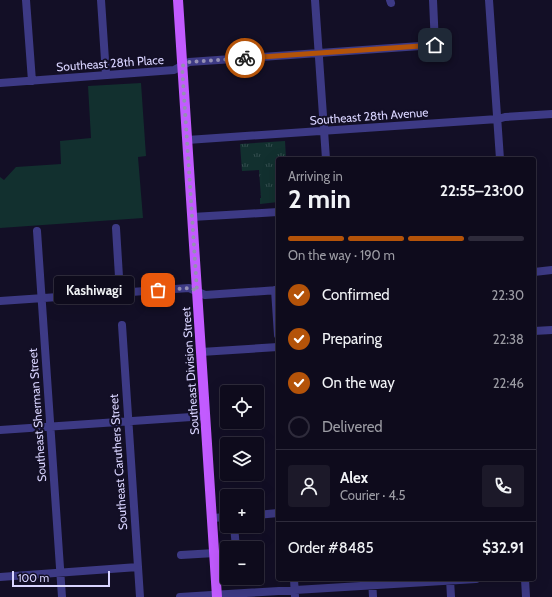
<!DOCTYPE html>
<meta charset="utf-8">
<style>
body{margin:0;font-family:Cabin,sans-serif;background:#1c1929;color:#f1f3f6;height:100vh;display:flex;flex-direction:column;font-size:15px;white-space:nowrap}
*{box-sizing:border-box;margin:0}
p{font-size:13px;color:#9b9ba3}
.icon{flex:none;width:22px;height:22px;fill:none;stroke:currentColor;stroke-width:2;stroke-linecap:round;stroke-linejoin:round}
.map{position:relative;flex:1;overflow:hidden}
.sheet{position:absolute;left:276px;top:157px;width:260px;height:424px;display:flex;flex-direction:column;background:#0e0b1c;border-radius:4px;box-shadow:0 4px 16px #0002,0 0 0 1px #2e2b3b}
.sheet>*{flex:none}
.tools{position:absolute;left:220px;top:385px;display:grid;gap:8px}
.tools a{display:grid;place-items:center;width:44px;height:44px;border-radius:4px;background:#0e0b1c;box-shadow:0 4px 16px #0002,0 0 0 1px #2e2b3b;font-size:20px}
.scale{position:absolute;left:12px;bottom:10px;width:98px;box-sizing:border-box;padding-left:4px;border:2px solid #d9d4ff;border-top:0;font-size:11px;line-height:14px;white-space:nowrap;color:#d9d4ff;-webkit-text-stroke:3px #130f26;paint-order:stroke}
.pin{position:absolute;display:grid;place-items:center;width:34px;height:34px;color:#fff;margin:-17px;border-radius:8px;box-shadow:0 2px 6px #0006}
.courier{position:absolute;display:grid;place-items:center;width:40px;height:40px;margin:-20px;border:3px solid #b45309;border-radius:50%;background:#fff;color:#222;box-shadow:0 1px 5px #0007}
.bubble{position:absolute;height:28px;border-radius:4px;background:#0e0b1c;box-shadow:0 4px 16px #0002,0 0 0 1px #2e2b3b;font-size:13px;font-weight:700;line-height:28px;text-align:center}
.overview em{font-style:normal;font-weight:700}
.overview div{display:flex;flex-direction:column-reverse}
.overview{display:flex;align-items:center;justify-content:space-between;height:68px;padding:0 12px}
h1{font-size:26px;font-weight:700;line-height:30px}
.bar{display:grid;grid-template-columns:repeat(4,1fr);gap:6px 4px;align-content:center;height:48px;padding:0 12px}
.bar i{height:5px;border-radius:3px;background:#2e2b3b}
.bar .active{background:#b45309}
.bar p{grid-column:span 4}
.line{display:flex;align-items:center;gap:10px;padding:0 12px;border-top:1px solid #2e2b3b}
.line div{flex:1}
.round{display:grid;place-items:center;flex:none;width:42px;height:42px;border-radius:4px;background:#1c1929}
ol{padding:0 12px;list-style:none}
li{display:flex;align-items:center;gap:12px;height:44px}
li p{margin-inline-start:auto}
li .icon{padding:4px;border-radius:50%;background:#b45309;color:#fff;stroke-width:4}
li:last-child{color:#9b9ba3}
li i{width:22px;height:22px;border:2px solid #2e2b3b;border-radius:50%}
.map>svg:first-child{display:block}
</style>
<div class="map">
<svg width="552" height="597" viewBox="0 0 552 597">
<defs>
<pattern id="park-tufts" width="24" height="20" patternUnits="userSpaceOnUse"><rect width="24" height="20" fill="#12302f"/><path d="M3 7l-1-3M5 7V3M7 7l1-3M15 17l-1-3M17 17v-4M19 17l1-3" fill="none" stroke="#344d4e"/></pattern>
</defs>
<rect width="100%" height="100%" fill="#130f26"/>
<path fill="#12302f" d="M141 83 146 156 138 157 143 218 0 228V177L4 180 16 167 61 164 60 141 91 138 88 86Z"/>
<path fill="url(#park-tufts)" d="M285 141 286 159H278V202L260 204V198H261L259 170 242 171 240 144Z"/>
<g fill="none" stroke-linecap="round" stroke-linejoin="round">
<path stroke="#3d3a85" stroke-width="8" d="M26 0 32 81
M101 0 106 75
M315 0 326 159
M390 0 391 3
M489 0 500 159
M0 83 174 70 189 62 435 45 433 0
M187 140 498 119 505 117 552 114
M192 217 278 212
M116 228 120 293
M37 231 62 597
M534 272 552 270
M275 290 278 335
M0 301 189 288 205 295 278 290
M122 325 140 597
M534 331 552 330
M201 352 278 347
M0 430 206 416
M257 515 278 513
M212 518 227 517
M234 526 236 548
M181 555 215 553
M0 577 138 567
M294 579 295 597
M372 579 373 597
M450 579 451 597
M525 579 526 597
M180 597 476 579"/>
<path stroke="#c25bff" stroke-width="10" d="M178 0 217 597"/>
</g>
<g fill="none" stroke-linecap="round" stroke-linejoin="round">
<path stroke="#948fb3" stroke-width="4" stroke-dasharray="0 7.2" d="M158 290 190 288 197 291 182 66 189 62 245 58"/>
<path stroke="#b45309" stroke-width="5" d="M245 58 435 45"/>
</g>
<g text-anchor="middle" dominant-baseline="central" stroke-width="4" stroke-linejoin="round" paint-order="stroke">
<g font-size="12" fill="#d9d4ff" stroke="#130f26">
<text transform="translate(110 63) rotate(-4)">Southeast 28th Place</text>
<text transform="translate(369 116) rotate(-4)">Southeast 28th Avenue</text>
<text transform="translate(190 371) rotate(-94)">Southeast Division Street</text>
<text transform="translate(37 415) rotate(-94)">Southeast Sherman Street</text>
<text transform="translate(118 462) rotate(-94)">Southeast Caruthers Street</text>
</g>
</g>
</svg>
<div class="tools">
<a><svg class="icon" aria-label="locate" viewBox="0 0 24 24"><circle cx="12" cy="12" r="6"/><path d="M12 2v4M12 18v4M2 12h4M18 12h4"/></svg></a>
<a><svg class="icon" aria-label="layers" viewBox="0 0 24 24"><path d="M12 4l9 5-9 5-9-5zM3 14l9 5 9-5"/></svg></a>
<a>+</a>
<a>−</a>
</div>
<div class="scale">100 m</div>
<div class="pin" style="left:158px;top:290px;background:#ea580c"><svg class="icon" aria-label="bag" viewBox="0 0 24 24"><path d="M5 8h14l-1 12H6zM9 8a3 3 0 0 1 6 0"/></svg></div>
<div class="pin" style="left:435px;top:45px;background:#1f2937"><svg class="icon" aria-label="home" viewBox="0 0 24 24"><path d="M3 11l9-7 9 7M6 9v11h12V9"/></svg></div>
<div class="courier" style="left:245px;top:58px"><svg class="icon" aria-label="bike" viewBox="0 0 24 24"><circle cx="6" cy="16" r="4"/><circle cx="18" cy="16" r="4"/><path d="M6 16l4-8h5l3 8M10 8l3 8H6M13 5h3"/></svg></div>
<div class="bubble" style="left:54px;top:276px;width:80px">Kashiwagi</div>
<section class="sheet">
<div class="overview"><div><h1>2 min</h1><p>Arriving in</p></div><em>22:55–23:00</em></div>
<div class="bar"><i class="active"></i><i class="active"></i><i class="active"></i><i></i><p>On the way · 190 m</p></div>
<ol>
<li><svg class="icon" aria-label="check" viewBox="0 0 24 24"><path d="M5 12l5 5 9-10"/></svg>Confirmed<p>22:30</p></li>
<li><svg class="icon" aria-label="check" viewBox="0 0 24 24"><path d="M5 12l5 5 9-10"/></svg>Preparing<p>22:38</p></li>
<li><svg class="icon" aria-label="check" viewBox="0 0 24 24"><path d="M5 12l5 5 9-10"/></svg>On the way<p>22:46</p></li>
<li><i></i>Delivered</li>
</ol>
<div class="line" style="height:72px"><a class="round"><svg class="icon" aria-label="person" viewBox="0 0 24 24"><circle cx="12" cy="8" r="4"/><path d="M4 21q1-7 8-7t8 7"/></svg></a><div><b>Alex</b><p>Courier · 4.5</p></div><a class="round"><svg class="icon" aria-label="phone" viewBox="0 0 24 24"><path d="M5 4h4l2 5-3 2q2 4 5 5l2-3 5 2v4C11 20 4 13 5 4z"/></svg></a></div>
<div class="line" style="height:52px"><div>Order #8485</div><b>$32.91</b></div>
</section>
</div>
